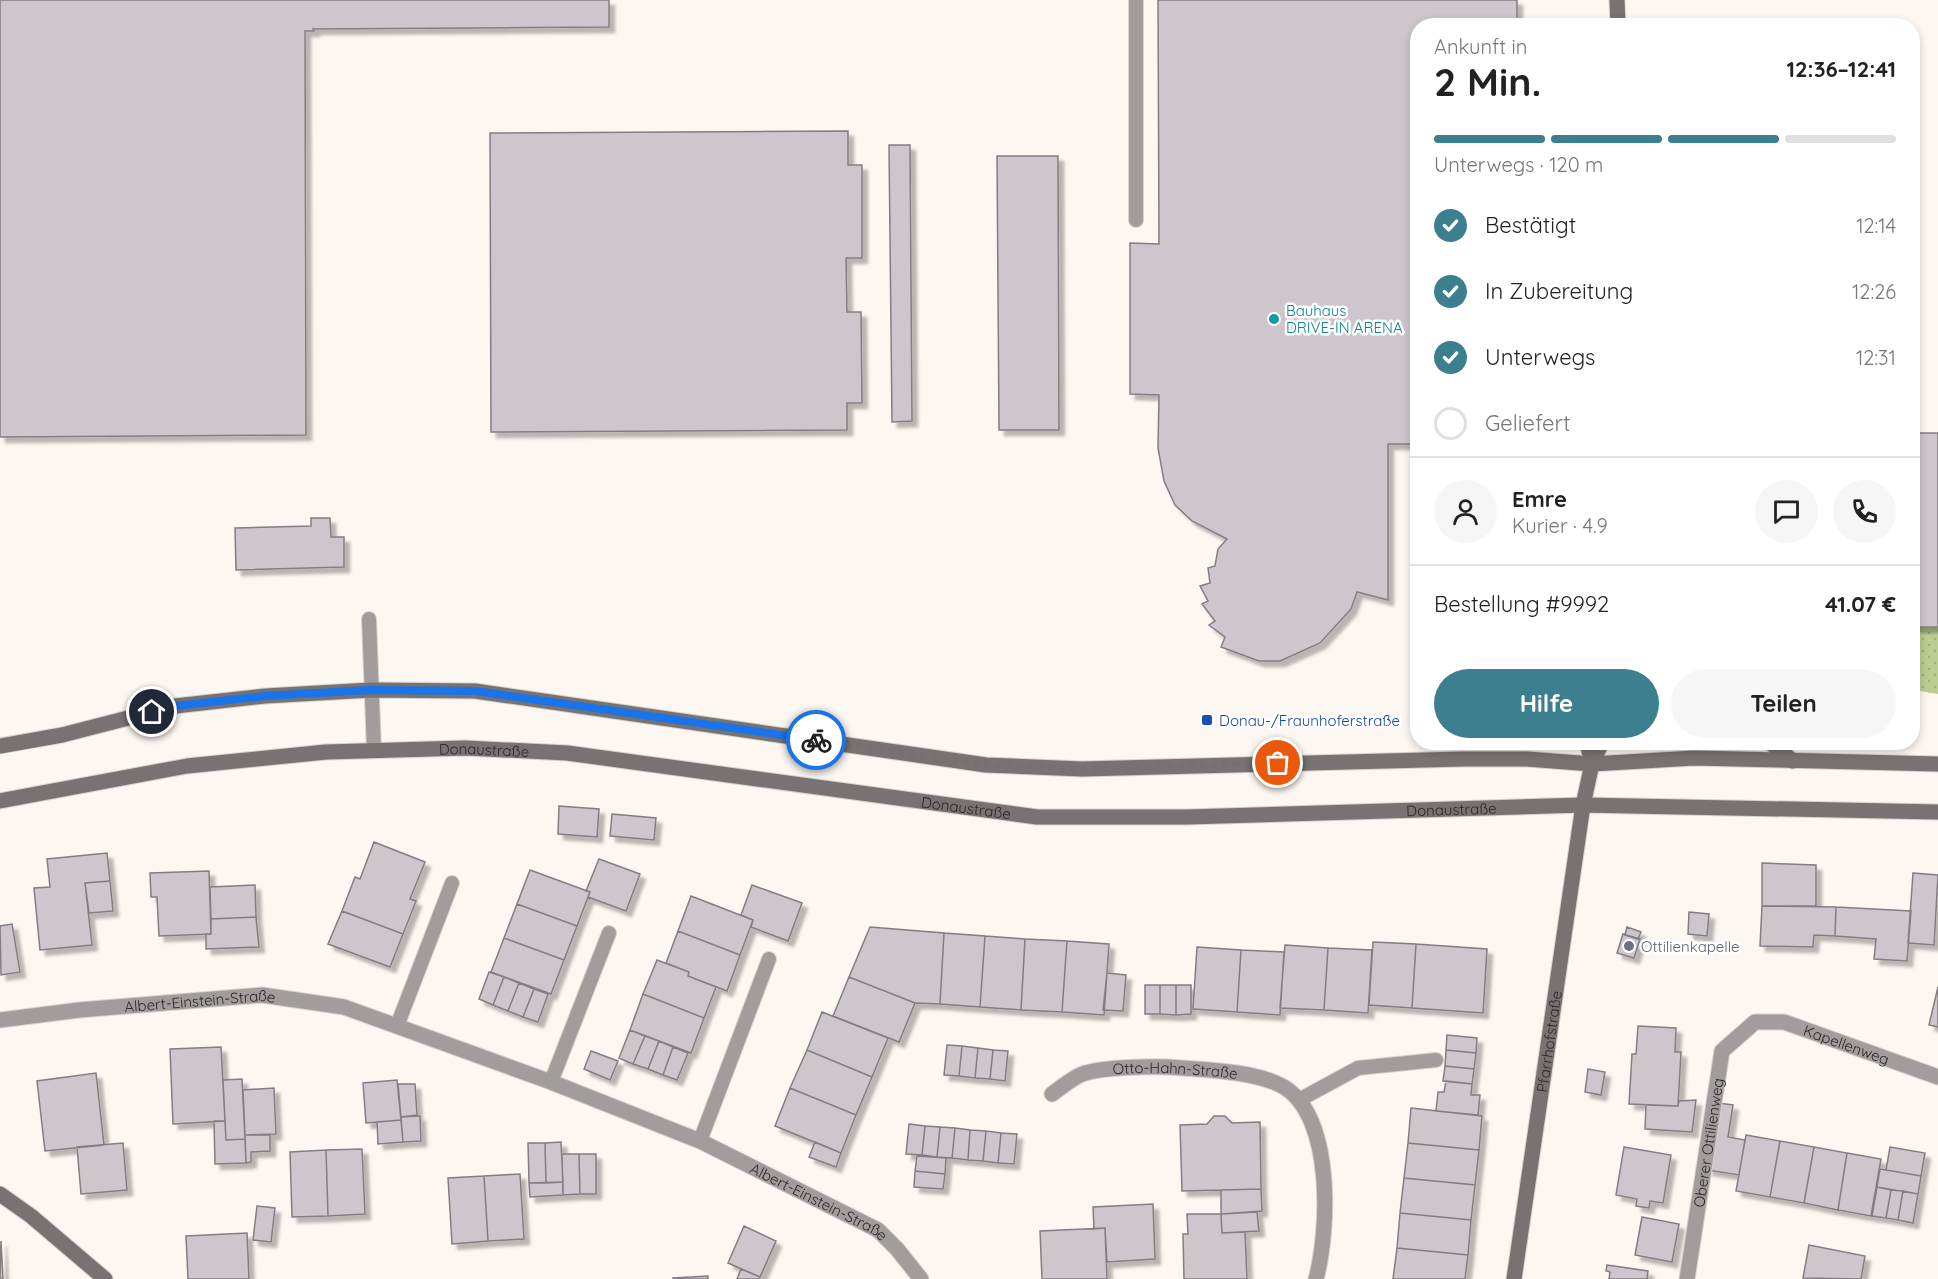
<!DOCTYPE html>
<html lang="de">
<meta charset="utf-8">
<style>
body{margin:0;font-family:Quicksand,sans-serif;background:#f6f6f6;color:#222;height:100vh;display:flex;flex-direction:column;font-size:22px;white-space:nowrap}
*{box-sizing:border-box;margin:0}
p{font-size:20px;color:#767676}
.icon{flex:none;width:33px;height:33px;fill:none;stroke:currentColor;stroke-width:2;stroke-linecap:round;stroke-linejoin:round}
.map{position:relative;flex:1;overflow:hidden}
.drawer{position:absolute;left:1410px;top:18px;width:510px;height:732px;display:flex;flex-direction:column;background:#fff;border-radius:24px;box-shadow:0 3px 9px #0003}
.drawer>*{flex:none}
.pin{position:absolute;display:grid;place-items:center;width:51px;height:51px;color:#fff;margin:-26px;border:3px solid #fff;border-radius:50%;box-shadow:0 2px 6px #0007}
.courier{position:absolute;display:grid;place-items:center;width:60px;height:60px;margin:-30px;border:4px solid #1a73e8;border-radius:50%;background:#fff;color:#222;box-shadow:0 2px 8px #0007}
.head em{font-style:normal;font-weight:800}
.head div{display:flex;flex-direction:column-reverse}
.head{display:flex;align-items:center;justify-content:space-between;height:102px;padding:0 24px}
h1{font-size:39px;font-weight:800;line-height:45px}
.bar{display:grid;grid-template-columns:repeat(4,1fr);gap:9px 6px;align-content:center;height:72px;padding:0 24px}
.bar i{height:8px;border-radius:4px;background:#e0e0e0}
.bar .on{background:#3c7f8f}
.bar p{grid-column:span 4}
.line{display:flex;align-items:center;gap:15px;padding:0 24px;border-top:2px solid #e0e0e0}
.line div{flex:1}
.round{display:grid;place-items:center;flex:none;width:63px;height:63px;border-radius:32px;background:#f6f6f6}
ol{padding:0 24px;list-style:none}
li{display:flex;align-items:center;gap:18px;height:66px}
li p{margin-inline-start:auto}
li .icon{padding:6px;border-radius:50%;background:#3c7f8f;color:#fff;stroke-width:4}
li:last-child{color:#767676}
li i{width:33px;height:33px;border:3px solid #e0e0e0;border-radius:50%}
.cta{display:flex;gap:12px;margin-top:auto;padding:12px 24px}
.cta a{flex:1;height:69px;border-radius:36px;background:#3c7f8f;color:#fff;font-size:24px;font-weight:800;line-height:69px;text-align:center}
.cta a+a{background:#f6f6f6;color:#222}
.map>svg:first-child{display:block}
</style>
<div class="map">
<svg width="1938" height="1279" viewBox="0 0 1938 1279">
<defs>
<pattern id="grass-dots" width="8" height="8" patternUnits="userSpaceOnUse" patternTransform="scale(1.5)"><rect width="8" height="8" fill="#bdcd92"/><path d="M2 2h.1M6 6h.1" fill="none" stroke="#a3b07e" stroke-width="1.8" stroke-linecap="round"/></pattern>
<filter id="shadow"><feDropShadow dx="5.5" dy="5.5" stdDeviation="1.5" flood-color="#0004"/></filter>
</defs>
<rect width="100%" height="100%" fill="#fdf7f2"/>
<path fill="url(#grass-dots)" d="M1913 627H1938V694L1913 690Z"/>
<path fill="#cdc7cd" stroke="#837e83" stroke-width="1.5" filter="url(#shadow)" d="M0 0H609V27L313 29 314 31H305L306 435 0 437Z
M1158 0H1517V26H1418V444H1388V600L1357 592 1351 609 1320 643 1280 661H1259L1221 647 1225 637 1209 625 1215 621 1202 604 1208 601 1200 586 1210 583 1208 568 1215 566 1218 549 1227 539 1192 521 1175 505 1164 481 1158 448 1159 395 1130 394V243L1159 244Z
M848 131V165H862V258H846L847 312H861L862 403H847V430L491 432 490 133Z
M889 145H910L912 421 892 422Z
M997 156H1058L1059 430H999Z
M1912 433H1938V627H1912Z
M311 518H330L331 537H344V567L236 570 235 528 311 526Z
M559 806 599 809 597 837 558 834Z
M612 814 656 818 654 840 610 836Z
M374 842 425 862 410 899 416 901 403 934 342 911 355 877 360 879Z
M107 853 110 881 85 883 92 945 40 950 34 888 50 887 47 859Z
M599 859 640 874 626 911 588 897 590 892 586 891Z
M1762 863 1816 865V906H1762Z
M530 870 590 892 577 926 517 904Z
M209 871 211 934 159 936 157 897H151L150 873Z
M1913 873 1938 875 1934 945 1908 943Z
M110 881 113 911 89 913 85 883Z
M255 885 256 917 211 919 210 887Z
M752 885 802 903 788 941 751 927 753 920 741 915Z
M691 896 753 920 740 955 678 931Z
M517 904 577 926 564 960 504 938Z
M1762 906 1836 907 1835 936 1814 935 1813 947 1760 946Z
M1836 907 1911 911 1907 961 1874 959 1876 939 1835 936Z
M342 911 403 934 390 967 328 944Z
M1689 912 1709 914 1707 936 1688 934Z
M256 917 259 947 206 949V934H211V919Z
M12 924 20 972 1 975 0 926Z
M870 927 944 933 940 1004 915 1003 849 977Z
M1627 927 1641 932 1638 939 1625 935Z
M678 931 740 955 727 991 688 976 689 972 666 963Z
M944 933 985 936 980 1007 940 1004Z
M1623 934 1640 939 1634 958 1617 953Z
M985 936 1025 939 1021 1010 980 1007Z
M504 938 564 960 551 994 491 972Z
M1025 939 1067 941 1062 1012 1021 1010Z
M1067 941 1109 944 1104 1015 1062 1012Z
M1373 942 1416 944 1412 1008 1369 1005Z
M1416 944 1487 949 1483 1013 1412 1008Z
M1285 945 1328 948 1324 1010 1280 1008Z
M1197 947 1241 950 1237 1012 1193 1009Z
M1328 948 1372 950 1368 1013 1324 1010Z
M1241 950 1284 952 1280 1015 1237 1012Z
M657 960 689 972 688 976 716 987 704 1018 643 994Z
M489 972 504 977 493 1005 479 999Z
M1107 973 1126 975 1123 1011 1103 1010Z
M504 977 519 983 508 1011 493 1005Z
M849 977 915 1003 899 1042 833 1016Z
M519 983 534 989 523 1017 508 1011Z
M1145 985H1160V1014H1145Z
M1160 985H1176V1015L1160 1014Z
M1176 985H1191V1014L1176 1015Z
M1938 987V1027L1929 1025Z
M534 989 548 994 538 1022 523 1017Z
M643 994 704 1018 691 1053 630 1030Z
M822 1012 888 1038 872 1077 807 1050Z
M1638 1026 1676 1028 1675 1052H1681L1678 1106 1629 1104 1632 1054H1636Z
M630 1030 645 1036 633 1064 619 1058Z
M1447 1035 1477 1038 1476 1053 1446 1050Z
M645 1036 659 1041 648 1069 633 1064Z
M659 1041 673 1047 663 1075 648 1069Z
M947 1045 962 1046 959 1076 944 1075Z
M962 1046 978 1048 975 1078 959 1076Z
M221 1047 225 1121 173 1124 170 1049Z
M673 1047 688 1053 677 1080 663 1075Z
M978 1048 993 1050 990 1079 975 1078Z
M807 1050 872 1077 856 1115 790 1088Z
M993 1050 1008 1051 1005 1081 990 1079Z
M1446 1050 1476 1053 1474 1069 1445 1066Z
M591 1051 618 1061 610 1080 584 1069Z
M1445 1066 1474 1069 1472 1084 1443 1081Z
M1588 1069 1605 1072 1601 1095 1585 1092Z
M96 1073 104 1145 45 1151 37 1081Z
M242 1079 245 1139 226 1140 223 1080Z
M397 1080 401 1120 366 1123 363 1083Z
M1446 1081 1472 1084 1471 1095H1480L1478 1115 1436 1111 1438 1092H1444Z
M398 1084H415L417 1115 401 1117Z
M274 1088 276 1134 245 1135 243 1090Z
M790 1088 856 1115 841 1153 775 1126Z
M1696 1100 1692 1132 1645 1129 1646 1105 1678 1106 1679 1101Z
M1718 1103 1733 1105 1728 1137 1745 1140 1739 1175 1707 1170Z
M1411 1108 1482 1116 1479 1150 1408 1143Z
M420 1116 421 1141 403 1142 401 1117Z
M1214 1116H1225L1232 1123 1260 1122 1261 1189 1182 1191 1180 1125 1207 1124Z
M401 1120 403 1142 378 1144 377 1122Z
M214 1121H225L226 1140 245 1139 246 1163 215 1164Z
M909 1124 925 1126 922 1155 906 1154Z
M925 1126 940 1127 937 1157 922 1155Z
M940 1127 955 1128 952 1158 937 1157Z
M955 1128 970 1130 968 1160 952 1158Z
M970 1130 986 1131 983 1161 968 1160Z
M986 1131 1001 1133 998 1163 983 1161Z
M1001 1133 1017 1134 1014 1164 998 1163Z
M245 1135H270V1151L251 1152V1162L246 1163Z
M1746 1135 1780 1141 1770 1197 1736 1191Z
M1780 1141 1814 1147 1804 1203 1770 1197Z
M561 1142 563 1182 546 1183 545 1143Z
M815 1142 841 1153 836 1167 809 1157Z
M123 1143 127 1190 81 1194 77 1147Z
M528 1143H545L546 1183H529Z
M1408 1143 1479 1150 1475 1185 1404 1178Z
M1624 1147 1671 1155 1663 1203 1650 1201 1649 1208 1636 1206 1637 1199 1616 1195Z
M1814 1147 1847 1153 1838 1210 1804 1203Z
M1890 1147 1925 1153 1921 1176 1886 1170Z
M362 1149 365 1214 328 1216 326 1150Z
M326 1150 328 1216 292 1217 290 1152Z
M1847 1153 1881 1159 1871 1216 1838 1210Z
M562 1154H579L580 1194 563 1195Z
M579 1154H596V1194H580Z
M917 1156 946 1158 945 1174 915 1171Z
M1880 1169 1921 1176 1918 1194 1877 1187Z
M915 1171 945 1174 943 1189 914 1187Z
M520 1174 524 1239 488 1241 484 1176Z
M484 1176 488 1241 452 1244 448 1178Z
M1404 1178 1475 1185 1471 1220 1400 1213Z
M563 1182V1195L530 1197 529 1183Z
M1877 1187 1891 1190 1886 1218 1872 1216Z
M1261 1189 1262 1211 1221 1214V1190Z
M1891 1190 1903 1191 1898 1220 1886 1218Z
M1903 1191 1918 1194 1913 1223 1898 1220Z
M1153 1204 1155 1259 1107 1262 1105 1228 1094 1229 1093 1207Z
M257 1206 275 1208 271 1242 253 1240Z
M1257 1212 1259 1231 1222 1233 1221 1214Z
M1400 1213 1471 1220 1468 1255 1397 1248Z
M1187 1214H1221L1222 1233 1245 1232 1247 1279H1184L1183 1234H1188Z
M1642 1217 1679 1224 1672 1262 1635 1255Z
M744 1226 776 1241 760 1277 728 1263Z
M1105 1228 1107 1279H1042L1040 1231Z
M247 1233 249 1279H188L186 1236Z
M1 1241 3 1279H0Z
M1809 1245 1865 1256 1861 1279 1803 1278Z
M1397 1248 1468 1255 1465 1279H1393Z
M1607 1265 1648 1271 1647 1279H1609L1610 1272 1606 1271Z
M741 1269 760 1277 759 1279H737Z
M708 1276V1279H673V1278Z"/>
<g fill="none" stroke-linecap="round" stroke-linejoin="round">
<defs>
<path id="lane" d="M1136 220V0
M369 619 374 751
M397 1026 452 883
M551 1082 609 933
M1299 1100 1358 1068 1436 1060
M700 1141 769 959"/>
<g id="street">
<path id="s1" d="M0 1020 79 1010 262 995 344 1007 551 1082 700 1141 878 1230 897 1249 921 1279"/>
<path id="s2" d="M1052 1094C1060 1088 1069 1081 1078 1076 1096 1066 1160 1066 1182 1068 1211 1070 1258 1072 1284 1087 1334 1118 1329 1230 1316 1279"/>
<path id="s3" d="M1687 1279 1722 1051 1755 1022H1784L1938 1077"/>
</g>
<g id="secondary">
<path d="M1617 0 1618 26"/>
<path d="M1587 742 1592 764"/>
<path d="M1769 742 1793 761"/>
<path d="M0 746 62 735 175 706 265 696 371 690 475 691 986 765 1082 769 1463 759H1527L1592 764 1694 758 1938 764"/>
<path id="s4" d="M0 801 187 766 326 752 465 748 567 753 1037 817H1187L1583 805 1938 812"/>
<path d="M0 1194 31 1216 105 1279"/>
<path id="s5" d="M1514 1279 1583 805 1592 764 1602 742"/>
</g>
</defs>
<use href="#lane" stroke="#d7d2cd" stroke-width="16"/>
<use href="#street" stroke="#d7d2cd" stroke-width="17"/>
<use href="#secondary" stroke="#d7d2cd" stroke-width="17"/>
<use href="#lane" stroke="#a19d9d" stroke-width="14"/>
<use href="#street" stroke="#a19d9d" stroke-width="15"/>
<use href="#secondary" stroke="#787272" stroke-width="15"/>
</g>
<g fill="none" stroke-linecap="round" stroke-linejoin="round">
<path stroke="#74716e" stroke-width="6" stroke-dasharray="0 10.8" d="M816 740 986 765 1082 769 1278 763"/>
<path stroke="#1a73e8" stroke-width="8" d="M152 712 175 706 265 696 371 690 475 691 816 740"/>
</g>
<circle fill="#0f9aa8" stroke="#fff" stroke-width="2" cx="1274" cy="319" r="6"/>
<rect fill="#1a4fb4" stroke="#fff" stroke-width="2" x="1201" y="714" width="12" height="12" rx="3"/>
<circle fill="#6b7280" stroke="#fff" stroke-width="2" cx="1629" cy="946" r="6"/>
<g text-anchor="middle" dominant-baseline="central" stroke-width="5" stroke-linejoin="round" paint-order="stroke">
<g font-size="15" fill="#0d838f" stroke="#fff" text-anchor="start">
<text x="1286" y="310">Bauhaus<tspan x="1286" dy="17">DRIVE-IN ARENA</tspan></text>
</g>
<g font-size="15" fill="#164399" stroke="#fff" text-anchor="start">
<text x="1219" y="720">Donau-/Fraunhoferstraße</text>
</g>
<g font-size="15" fill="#2b2927" stroke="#fff">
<text stroke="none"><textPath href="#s4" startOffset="488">Donaustraße</textPath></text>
<text stroke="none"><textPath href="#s4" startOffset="974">Donaustraße</textPath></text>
<text stroke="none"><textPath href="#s4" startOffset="1460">Donaustraße</textPath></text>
<text stroke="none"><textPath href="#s1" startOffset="201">Albert-Einstein-Straße</textPath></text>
<text stroke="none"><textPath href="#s5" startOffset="240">Pfarrhofstraße</textPath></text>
<text stroke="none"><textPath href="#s3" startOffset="370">Kapellenweg</textPath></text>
<text stroke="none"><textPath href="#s2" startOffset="130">Otto-Hahn-Straße</textPath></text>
<text stroke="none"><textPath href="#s3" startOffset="138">Oberer Ottilienweg</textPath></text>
<text stroke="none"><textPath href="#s1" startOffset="860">Albert-Einstein-Straße</textPath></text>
</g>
<g font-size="15" fill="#5b616d" stroke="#fff" text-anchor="start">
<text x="1641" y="946">Ottilienkapelle</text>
</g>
</g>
</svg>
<div class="pin" style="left:1278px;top:763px;background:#ea580c"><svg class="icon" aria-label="bag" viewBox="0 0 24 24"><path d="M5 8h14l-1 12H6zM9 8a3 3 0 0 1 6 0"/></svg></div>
<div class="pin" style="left:152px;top:712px;background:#1f2937"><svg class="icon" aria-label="home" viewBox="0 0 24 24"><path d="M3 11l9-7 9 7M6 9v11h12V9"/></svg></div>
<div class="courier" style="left:816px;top:740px"><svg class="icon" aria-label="bike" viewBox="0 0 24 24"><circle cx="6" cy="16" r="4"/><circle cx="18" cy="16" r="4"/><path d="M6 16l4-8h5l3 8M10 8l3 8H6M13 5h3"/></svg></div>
<section class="drawer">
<div class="head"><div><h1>2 Min.</h1><p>Ankunft in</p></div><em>12:36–12:41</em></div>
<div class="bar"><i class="on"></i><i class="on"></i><i class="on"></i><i></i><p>Unterwegs · 120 m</p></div>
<ol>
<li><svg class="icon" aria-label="check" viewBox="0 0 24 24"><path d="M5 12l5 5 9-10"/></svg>Bestätigt<p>12:14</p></li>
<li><svg class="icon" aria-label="check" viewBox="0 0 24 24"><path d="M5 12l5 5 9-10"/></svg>In Zubereitung<p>12:26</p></li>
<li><svg class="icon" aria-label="check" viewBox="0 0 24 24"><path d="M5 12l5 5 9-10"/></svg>Unterwegs<p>12:31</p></li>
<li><i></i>Geliefert</li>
</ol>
<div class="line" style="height:108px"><a class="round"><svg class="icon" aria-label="person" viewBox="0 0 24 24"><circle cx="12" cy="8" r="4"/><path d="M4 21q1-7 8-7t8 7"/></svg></a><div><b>Emre</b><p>Kurier · 4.9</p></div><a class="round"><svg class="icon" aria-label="chat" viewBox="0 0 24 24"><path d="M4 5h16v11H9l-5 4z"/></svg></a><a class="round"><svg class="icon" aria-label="phone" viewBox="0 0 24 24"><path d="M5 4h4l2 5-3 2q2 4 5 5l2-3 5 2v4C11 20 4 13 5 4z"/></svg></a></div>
<div class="line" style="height:78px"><div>Bestellung #9992</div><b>41.07 €</b></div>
<div class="cta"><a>Hilfe</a><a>Teilen</a></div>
</section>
</div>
